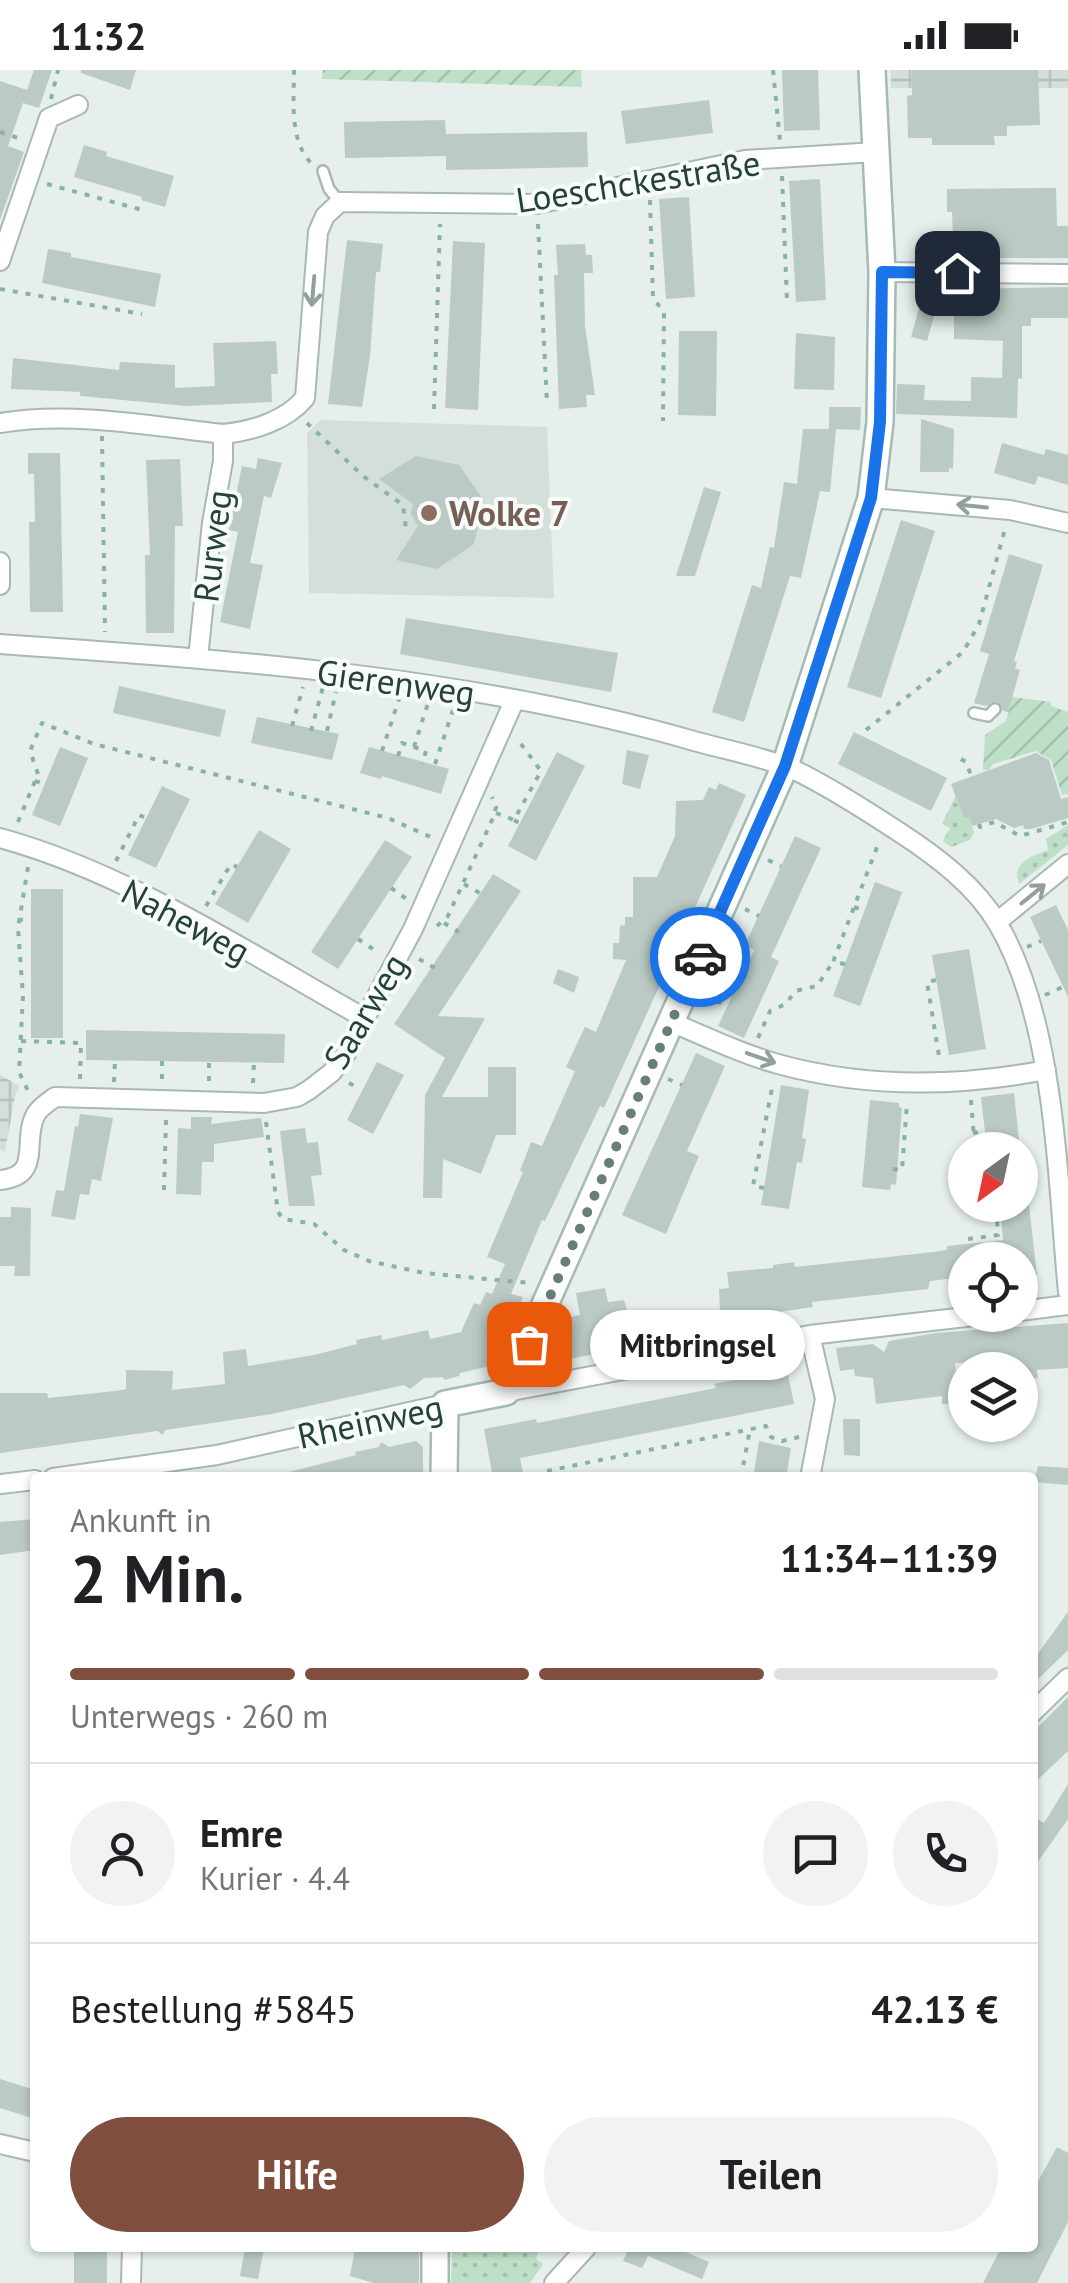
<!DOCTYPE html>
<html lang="de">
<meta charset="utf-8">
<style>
body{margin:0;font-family:"PT Sans",sans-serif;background:#f2f2f2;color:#202124;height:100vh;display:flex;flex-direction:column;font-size:38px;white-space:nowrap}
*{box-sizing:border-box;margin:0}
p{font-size:32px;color:#757577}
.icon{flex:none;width:55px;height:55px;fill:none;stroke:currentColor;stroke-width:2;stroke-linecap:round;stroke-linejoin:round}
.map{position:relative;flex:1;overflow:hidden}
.panel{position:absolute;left:30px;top:1402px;width:1008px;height:780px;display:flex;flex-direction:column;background:#fff;border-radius:10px;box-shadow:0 2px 8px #0004}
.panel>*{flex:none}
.needle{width:65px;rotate:213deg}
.fabs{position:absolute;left:948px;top:1062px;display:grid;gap:20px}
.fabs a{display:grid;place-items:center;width:90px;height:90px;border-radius:50%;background:#fff;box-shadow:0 2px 8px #0004;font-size:50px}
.pin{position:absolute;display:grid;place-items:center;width:85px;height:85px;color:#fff;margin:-42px;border-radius:20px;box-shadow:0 5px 15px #0006}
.courier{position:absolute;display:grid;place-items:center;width:100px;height:100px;margin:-50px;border:8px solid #1a73e8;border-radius:50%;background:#fff;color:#222;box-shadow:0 2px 12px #0007}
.bubble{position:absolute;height:70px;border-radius:35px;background:#fff;box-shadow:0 2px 8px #0004;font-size:32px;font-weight:600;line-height:70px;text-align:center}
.head em{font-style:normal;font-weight:600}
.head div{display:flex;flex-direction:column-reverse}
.head{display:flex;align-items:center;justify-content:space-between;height:170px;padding:0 40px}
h1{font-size:65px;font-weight:600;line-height:75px}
.bar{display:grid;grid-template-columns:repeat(4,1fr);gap:15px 10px;align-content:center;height:120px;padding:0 40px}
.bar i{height:12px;border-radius:8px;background:#e0e0e0}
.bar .selected{background:#7f4e3f}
.bar p{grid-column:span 4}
.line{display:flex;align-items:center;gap:25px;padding:0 40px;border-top:2px solid #e0e0e0}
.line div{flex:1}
.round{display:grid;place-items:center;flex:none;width:105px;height:105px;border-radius:52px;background:#f2f2f2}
.action{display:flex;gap:20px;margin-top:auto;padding:20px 40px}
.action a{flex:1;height:115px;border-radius:60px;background:#7f4e3f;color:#fff;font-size:40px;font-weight:600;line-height:115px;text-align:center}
.action a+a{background:#f2f2f2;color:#202124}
.status{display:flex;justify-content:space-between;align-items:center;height:70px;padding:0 50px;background:#fff;direction:ltr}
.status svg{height:28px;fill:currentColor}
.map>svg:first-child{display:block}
</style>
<div class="status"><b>11:32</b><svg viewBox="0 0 49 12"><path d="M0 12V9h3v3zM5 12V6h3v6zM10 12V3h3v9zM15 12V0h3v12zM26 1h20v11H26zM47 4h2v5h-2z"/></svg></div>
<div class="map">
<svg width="1068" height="2213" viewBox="0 0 1068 2213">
<defs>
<pattern id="industrial-grid" width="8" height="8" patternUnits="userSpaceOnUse" patternTransform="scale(2.5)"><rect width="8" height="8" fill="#d4dfda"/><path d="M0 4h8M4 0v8" fill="none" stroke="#b6c1bc"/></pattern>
<pattern id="grass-dots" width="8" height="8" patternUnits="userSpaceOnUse" patternTransform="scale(2.5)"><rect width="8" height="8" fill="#bfe0c8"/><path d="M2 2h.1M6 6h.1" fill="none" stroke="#a4c1ad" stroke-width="1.8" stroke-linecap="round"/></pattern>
<pattern id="garden-furrows" width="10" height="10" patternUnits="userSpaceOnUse" patternTransform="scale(2.5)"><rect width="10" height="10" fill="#bfe0c8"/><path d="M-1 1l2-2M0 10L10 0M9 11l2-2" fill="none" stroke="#a4c1ad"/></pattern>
</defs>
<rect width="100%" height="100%" fill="#e6efeb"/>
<path fill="#d4dfda" d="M321 350 547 357 554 528 309 523 307 363Z"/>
<path fill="url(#industrial-grid)" d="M891 0H1068V18H891Z
M0 1005 20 1016 15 1026 5 1082 0 1079Z"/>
<path fill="url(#grass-dots)" d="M956 725 964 748 969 747 974 763 970 770 951 777 943 771 950 758 942 754Z
M1068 755V775L1019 814C1011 793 1031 786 1048 780L1046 769Z
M452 2178H539L536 2189 543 2194 530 2213H451Z"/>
<path fill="url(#garden-furrows)" d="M323 0H581L582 17 322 9Z
M1012 627 1051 632V636L1068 642V724L1062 725 1051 690 1036 681 993 694 989 700H983L985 665 1006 651Z"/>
<path fill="#bbcac4" d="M34 0H52L39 38 23 33 8 76 24 82 0 150V11L27 20Z
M81 0H136L130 20 81 3Z
M782 0H818L820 60 784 61Z
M912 0H1038L1040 55 1007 56V66H994L995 75H932V68H908L907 26 912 25Z
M709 30 713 63 626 74 621 41Z
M445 50 446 64 587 62 588 97 446 100V86L345 88 344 52Z
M84 75 107 82 106 86 174 106 165 137 141 130 142 127 74 107Z
M820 109 826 230 796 232 789 111Z
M1056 118 1057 156H1068V188H954L952 142H947V119Z
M689 127 695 227 666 229 659 129Z
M347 170 383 174 380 202H376L370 286 362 337 328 334Z
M453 171 485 173 478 340 445 338Z
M585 174 586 185H592L593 203H584L585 256 595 325H586L587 337 559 339 554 205H558L556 175Z
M48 179 71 183V187L161 204 155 237 42 213Z
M1068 217V248H1031V256H1022V309L1018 308 1017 348 896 344 897 314 925 315 924 330 971 331V307L1002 308 1003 271 954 269V219Z
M919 238 935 243 927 271 911 267Z
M679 261H717L716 346 678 345Z
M796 263 835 267 834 320 794 319Z
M276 271 278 304H271L272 332 187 336 80 326V322L11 319 13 288 119 300 120 292 175 295V318L215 316 213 273Z
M829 337H861L860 360 836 359 830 422 820 421 801 508 790 506 744 652 712 642 752 515 761 518 770 477 774 478 784 412 797 414 803 359H829Z
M921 349 954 359 953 399 949 398V402H920Z
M1002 373 1044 385 1046 379 1068 385V415L1038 406 1035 415 994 403Z
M28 383H60L63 542H30L29 452H35L34 404H28Z
M416 386 459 395 484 431 474 474 437 499 396 490 418 456 411 444 413 434 379 409Z
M258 388 282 393 271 428 264 426 250 493 263 495 250 559 220 552 238 462 229 460 242 396 256 399Z
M180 389 183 456H175L174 563H146L145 485H150L146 390Z
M704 417 721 422 695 506H676Z
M901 450 935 461 881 628 847 617Z
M1009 484 1043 495 1014 591 1017 592 1015 598 1020 600 1008 642 1003 641 998 632 986 636 974 633 989 584 980 581Z
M406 548 618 583 611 622 400 584Z
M119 616 226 640 220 667 113 643Z
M257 647 339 664 332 690 251 673Z
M854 662 947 708 931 741 838 694Z
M60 677 88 688 60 756 32 745Z
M369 677 449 699 441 724 382 706 381 709 360 703Z
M627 680 649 685 640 719 622 714Z
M557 682 585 696 536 791 508 776Z
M1036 683 1049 690 1061 729 1068 727V748L1031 759H1024L1023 755 1014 758 996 749 972 756 969 747 964 748 951 714Z
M719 713 746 725 604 1038 600 1036 545 1151 542 1150 511 1224 523 1227 496 1291 490 1296 460 1303 459 1306 444 1310 443 1307 424 1308 410 1319 404 1315 272 1344 165 1360 163 1365 157 1361 0 1383V1323H47L48 1328 115 1321 126 1319V1300L173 1301 172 1320 225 1314 223 1282 246 1279 248 1296 314 1285 357 1274 356 1270 381 1265 382 1270 428 1260 430 1269 461 1262 474 1233 480 1235 486 1222 492 1224 505 1194 487 1187 523 1102 520 1101 531 1072 542 1076 575 1001 566 997 585 957 596 962 626 890 613 889V873H619L620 856 625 855V847H633V807H657L675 766 676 731 703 730 709 717 716 720Z
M162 716 190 729 156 798 128 785Z
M259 760 291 779 248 853 215 834Z
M795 766 821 778 771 887 779 891 744 968 718 956 754 880 745 875Z
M385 770 412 787 338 899 311 882Z
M493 804 521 821 438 946 485 948 442 1027H488V997H516V1065H496L481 1104 443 1089 442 1128H423L425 1025 445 988 394 954Z
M875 812 902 822 860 936 833 926Z
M31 819H63V968H31Z
M1056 835 1068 860V927L1030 847Z
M969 879 986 979 949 985 932 885Z
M558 899 579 907 574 923 553 913Z
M86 960 285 964 284 993 86 990Z
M696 983 725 996 687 1081 699 1086 666 1164 622 1145Z
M377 992 404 1005 373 1064 347 1050Z
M781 1015 809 1020 802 1068 806 1069 802 1093 797 1092 789 1139 761 1135Z
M1014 1023 1020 1080H987L981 1027Z
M870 1030 899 1033V1037L902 1038 896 1115 891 1114 890 1120 862 1117Z
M80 1044 113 1048 101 1111 92 1109 89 1125 80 1124 75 1150 51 1146 56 1120 64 1121 75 1056 78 1057Z
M191 1047H212L211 1054 261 1048 264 1067 214 1074V1092H202L201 1125 176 1124 178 1058 191 1059Z
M305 1058 307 1073 318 1072 322 1105 311 1106 315 1136H289L280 1061Z
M1000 1135H1029L1037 1205 1020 1207V1190H965V1207L930 1211 928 1219 812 1232 813 1237 758 1245 759 1254 568 1289 561 1249 580 1245 576 1223 605 1218 608 1232 624 1230 629 1247 659 1241 660 1252 720 1242 719 1219 729 1218 727 1202 773 1198V1195L794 1192 795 1197 934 1182 947 1180V1176L1003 1170Z
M11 1137 31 1138 30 1206H14L15 1196H0V1147H11Z
M1068 1253V1298L1037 1300 1038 1308 1020 1309V1292L955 1293 959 1333 942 1334V1326L876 1334 873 1308 855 1306 854 1299 840 1301 836 1278 873 1274 884 1282 889 1271 936 1263Z
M787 1299 794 1334 520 1388 524 1408H493L484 1359 536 1349 537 1353 716 1318 714 1314Z
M843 1349H860V1386L844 1385Z
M416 1371 423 1377V1408H290L289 1402 356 1385 355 1382 379 1377 381 1372 389 1377Z
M759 1371 791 1378 786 1408H753Z
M1038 1396 1068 1398V1415L1034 1412Z
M35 1449V1480L0 1485V1452Z
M1068 1542V1580L1032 1615V1592Z
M1068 1627V1681L1032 1715V1663Z
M1068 1714V1749L1032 1800V1746L1044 1753Z
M0 2009 35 2020V2049L0 2038Z
M1057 2077 1068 2083V2152L1037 2213H983L1001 2178H1032V2122Z
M74 2178H107V2213H74Z
M245 2178H264L258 2209 240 2206Z
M355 2178H419V2213H374L350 2206Z
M629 2178H676L709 2192 702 2209 648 2186 642 2198 623 2191Z"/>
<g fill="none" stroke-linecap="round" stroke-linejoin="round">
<defs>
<path id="lane" d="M323 101 329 119 340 132
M974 643 988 646 995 639"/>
<path id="street" d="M0 191 49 48 78 35
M882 202 1068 204
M0 353C73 341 151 356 223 364
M871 428 1010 440 1068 453
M0 492V515
M0 574C233 590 469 606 694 671 723 679 753 685 782 695 813 706 870 743 899 762 936 786 976 816 998 854 1056 953 1057 1109 1068 1222
M198 588 212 453 223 391V364C252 361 286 351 305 328L318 162 325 146 340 132 537 134 745 90 876 82
M0 768C128 803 250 884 366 949
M997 852 1068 794
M671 952C706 967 742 984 778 994 865 1018 957 1017 1046 1000
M0 1110C44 1106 21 1070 36 1044 40 1037 49 1032 55 1027L264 1033 297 1027 309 1020 331 1003 343 989 413 859 515 629
M1020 1241 1068 1235
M506 1322 810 1265 983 1245
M53 1408 217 1385 445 1334
M810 1408 825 1329 810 1265
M0 1414 35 1410
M1032 1643 1068 1608
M0 2074 35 2082
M131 2213 132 2178
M554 2213 586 2178"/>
<path id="secondary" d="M444 1408 445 1334 506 1322 785 696 871 428 880 352 882 202 872 0
M435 2178V2213"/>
</defs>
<use href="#lane" stroke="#a8b8b2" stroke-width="14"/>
<use href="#street" stroke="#a8b8b2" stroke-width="22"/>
<use href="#secondary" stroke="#a4bbb3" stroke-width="30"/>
<path stroke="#86b3a5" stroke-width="4" stroke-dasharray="5 8" stroke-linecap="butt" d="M294 0C294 30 289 70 311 93
M773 0 780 71
M51 29 58 0
M0 62 21 69
M782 106 787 231
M47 114 146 141
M650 130 653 228 664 242 663 351
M538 154 547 333
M0 219 142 244
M434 339 440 154
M307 353 363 406 403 435 406 459
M102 366 105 562
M292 656 303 617
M866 660 963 582 979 554 1005 459
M311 661 323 617
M327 661 336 622
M414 677 428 633
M382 681 399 629
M398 686 402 673 426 681 422 694
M961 689 966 692 972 708
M435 694 454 637
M35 711 45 714
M496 743 514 750 541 701 518 670
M514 750 523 755
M18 752 38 704 30 681 42 653 94 674 388 748 433 768
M979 754 980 757 994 752 1020 766 1068 752
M768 790 781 796
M116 791 139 745 146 748
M28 797 18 858 23 926 19 1002 29 1023
M464 814 483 825
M391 818 408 830
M206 836 231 794 237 797
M854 837 865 841
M745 839 759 846
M18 850 31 849
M444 853 459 862
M437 856 448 846 493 748 496 737 492 727
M358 869 379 883
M1027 877 1041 871
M722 888 745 898
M419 889 435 898
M845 894 833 892 879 772
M936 910 927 912 940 992
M1045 925 1063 917
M705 926 728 936
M758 968 770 941 786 934 795 921 817 916 833 892
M21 971 81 973 80 1009
M162 1009V991
M668 1009 682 1015
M209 1011V992
M114 1012 115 990
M253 1013 254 993
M349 1013 359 1018
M971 1030 975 1080
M266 1052 278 1142 283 1149 314 1154 344 1180 369 1191 424 1203 530 1213
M973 1063 984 1061
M893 1099 902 1100 907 1033
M764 1118 753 1116 773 1013
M164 1120 166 1050
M968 1169 998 1165 996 1135
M547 1401 766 1356 771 1367 782 1371 799 1367
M741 1408 750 1359"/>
<use href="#lane" stroke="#fff" stroke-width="9"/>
<use href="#street" stroke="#fff" stroke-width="18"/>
<use href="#secondary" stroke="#fff" stroke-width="25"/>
</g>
<defs><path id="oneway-shaft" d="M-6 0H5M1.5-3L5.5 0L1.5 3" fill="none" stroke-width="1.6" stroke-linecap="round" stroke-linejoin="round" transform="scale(2.5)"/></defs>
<g stroke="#92a09c">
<use href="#oneway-shaft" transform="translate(313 221) rotate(95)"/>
<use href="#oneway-shaft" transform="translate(972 436) rotate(-174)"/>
<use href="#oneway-shaft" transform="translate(1033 824) rotate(-39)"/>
<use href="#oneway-shaft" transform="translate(761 988) rotate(19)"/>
</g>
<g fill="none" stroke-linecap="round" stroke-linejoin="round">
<path stroke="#687f78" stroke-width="10" stroke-dasharray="0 18" d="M529 1274 700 887"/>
<path stroke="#1a73e8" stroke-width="12" d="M700 887 785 696 871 428 880 352 882 202 957 203"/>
</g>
<circle fill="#8d6e63" stroke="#f7fbf9" stroke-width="4" cx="429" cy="443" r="10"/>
<g text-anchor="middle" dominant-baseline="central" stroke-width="8" stroke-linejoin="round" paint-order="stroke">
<g font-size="35" fill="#24423a" stroke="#f7fbf9">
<text transform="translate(638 111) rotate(-9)">Loeschckestraße</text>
<text transform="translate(212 476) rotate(-83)">Rurweg</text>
<text transform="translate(396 612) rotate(8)">Gierenweg</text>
<text transform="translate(186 851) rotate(28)">Naheweg</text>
<text transform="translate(365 941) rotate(-59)">Saarweg</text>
<text transform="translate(370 1351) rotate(-12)">Rheinweg</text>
</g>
<g font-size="35" font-weight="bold" fill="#785e54" stroke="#f7fbf9" text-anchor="start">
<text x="449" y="443">Wolke 7</text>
</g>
</g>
</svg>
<div class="fabs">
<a><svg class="needle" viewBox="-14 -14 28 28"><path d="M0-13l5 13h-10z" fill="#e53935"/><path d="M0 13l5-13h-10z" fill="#757577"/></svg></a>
<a><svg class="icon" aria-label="locate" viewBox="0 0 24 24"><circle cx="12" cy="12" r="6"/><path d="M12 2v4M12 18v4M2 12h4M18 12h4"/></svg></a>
<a><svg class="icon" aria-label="layers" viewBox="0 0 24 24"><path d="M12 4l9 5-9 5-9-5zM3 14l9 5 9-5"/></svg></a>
</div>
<div class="pin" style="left:529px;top:1274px;background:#ea580c"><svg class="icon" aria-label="bag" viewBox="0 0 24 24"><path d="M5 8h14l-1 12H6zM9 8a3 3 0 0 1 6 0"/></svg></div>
<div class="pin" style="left:957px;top:203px;background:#1f2937"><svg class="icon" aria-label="home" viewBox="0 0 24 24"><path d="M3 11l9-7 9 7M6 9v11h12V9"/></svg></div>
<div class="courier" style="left:700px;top:887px"><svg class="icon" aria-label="car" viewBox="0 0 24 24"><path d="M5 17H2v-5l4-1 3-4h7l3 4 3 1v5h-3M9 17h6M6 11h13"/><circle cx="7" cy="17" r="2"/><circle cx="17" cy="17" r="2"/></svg></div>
<div class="bubble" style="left:590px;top:1240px;width:215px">Mitbringsel</div>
<section class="panel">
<div class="head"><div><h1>2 Min.</h1><p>Ankunft in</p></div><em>11:34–11:39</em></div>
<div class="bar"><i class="selected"></i><i class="selected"></i><i class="selected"></i><i></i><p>Unterwegs · 260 m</p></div>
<div class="line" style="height:180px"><a class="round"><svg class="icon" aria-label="person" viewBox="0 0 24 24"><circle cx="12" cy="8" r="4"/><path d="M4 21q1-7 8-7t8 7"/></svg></a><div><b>Emre</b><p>Kurier · 4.4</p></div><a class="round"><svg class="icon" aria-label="chat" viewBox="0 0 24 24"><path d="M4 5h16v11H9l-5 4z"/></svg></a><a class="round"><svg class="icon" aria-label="phone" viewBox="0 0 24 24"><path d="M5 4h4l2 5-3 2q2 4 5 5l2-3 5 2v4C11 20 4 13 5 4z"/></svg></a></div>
<div class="line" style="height:130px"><div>Bestellung #5845</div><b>42.13 €</b></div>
<div class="action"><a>Hilfe</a><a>Teilen</a></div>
</section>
</div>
